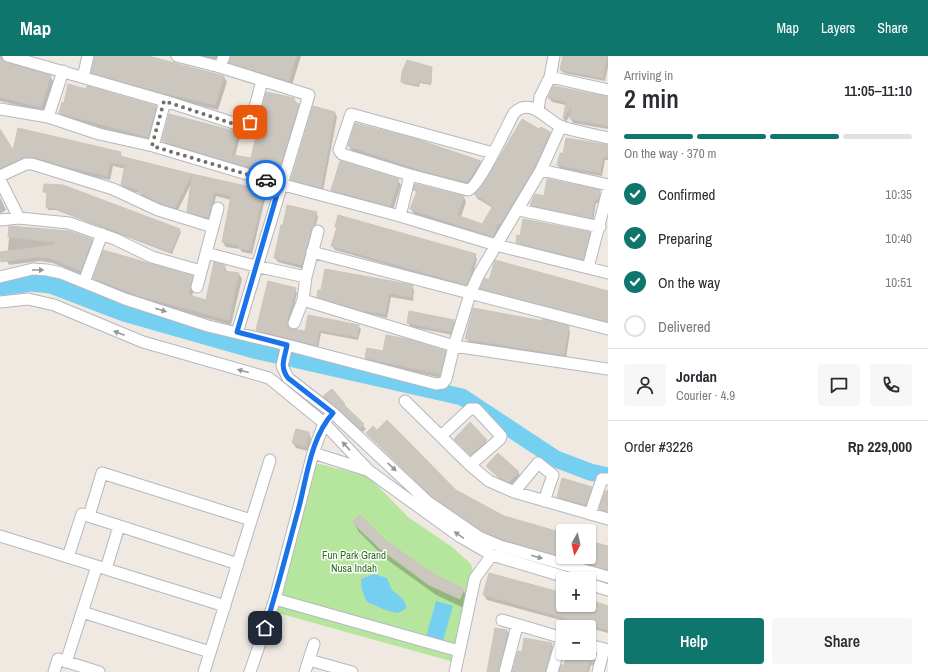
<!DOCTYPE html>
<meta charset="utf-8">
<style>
body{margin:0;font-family:"Archivo Narrow",sans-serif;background:#f7f7f7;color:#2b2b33;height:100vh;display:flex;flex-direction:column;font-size:15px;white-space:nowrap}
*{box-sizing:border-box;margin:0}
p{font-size:13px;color:#7c7c81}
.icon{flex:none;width:22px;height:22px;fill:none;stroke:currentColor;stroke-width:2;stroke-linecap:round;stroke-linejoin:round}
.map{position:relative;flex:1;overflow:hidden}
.details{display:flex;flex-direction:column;background:#fff;width:320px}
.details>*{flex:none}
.needle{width:26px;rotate:188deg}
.controls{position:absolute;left:556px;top:468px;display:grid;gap:8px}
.controls a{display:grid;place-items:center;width:40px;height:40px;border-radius:4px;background:#fff;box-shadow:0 1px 3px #0004;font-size:20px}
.pin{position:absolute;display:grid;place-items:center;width:34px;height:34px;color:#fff;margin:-17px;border-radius:8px;box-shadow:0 2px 6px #0006}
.courier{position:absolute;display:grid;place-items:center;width:40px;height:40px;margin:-20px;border:3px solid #1a73e8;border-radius:50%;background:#fff;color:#222;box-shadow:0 1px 5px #0007}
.summary em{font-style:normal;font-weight:600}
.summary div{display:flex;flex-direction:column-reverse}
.summary{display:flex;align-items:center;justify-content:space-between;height:68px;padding:0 16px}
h1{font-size:26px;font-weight:600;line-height:30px}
.bar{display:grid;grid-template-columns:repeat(4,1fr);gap:6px 4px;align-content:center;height:48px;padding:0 16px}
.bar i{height:5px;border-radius:3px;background:#e1e1e2}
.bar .active{background:#0f766e}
.bar p{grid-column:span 4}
.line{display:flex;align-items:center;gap:10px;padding:0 16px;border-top:1px solid #e1e1e2}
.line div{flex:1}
.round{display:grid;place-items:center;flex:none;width:42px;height:42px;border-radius:4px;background:#f7f7f7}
ol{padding:0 16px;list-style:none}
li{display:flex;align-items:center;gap:12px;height:44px}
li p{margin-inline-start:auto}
li .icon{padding:4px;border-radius:50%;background:#0f766e;color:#fff;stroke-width:4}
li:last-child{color:#7c7c81}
li i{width:22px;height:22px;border:2px solid #e1e1e2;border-radius:50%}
.button{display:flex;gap:8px;margin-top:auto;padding:8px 16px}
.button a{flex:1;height:46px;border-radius:4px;background:#0f766e;color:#fff;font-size:16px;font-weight:600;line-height:46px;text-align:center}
.button a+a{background:#f7f7f7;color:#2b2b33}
header{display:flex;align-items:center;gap:24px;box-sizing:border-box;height:56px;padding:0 20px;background:#0f766e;color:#fff}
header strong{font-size:19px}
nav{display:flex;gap:22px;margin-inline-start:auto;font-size:14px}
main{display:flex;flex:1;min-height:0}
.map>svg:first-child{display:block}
</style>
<header>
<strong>Map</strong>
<nav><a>Map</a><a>Layers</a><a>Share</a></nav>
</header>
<main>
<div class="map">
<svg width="608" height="616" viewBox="0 0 608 616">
<rect width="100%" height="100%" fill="#efe9e1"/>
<path fill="#b6e59e" d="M311 406 368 420 408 461 452 491 471 508 475 522 454 606 267 554Z"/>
<path fill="#75cff0" d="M374 518 387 522 392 534 403 543 407 552 398 557 388 555 367 546 362 534 361 523Z
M436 545 453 550 443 585 426 581Z"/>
<path fill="#0003" d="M0 0H6L4 7 50 20 53 25 44 56 0 45Z
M95 0H142L224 21 227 26 218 54 95 22 92 16Z
M198 0H219L217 5Z
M232 0H301L292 29 233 12 230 6Z
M564 0H608V11L605 25 564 17 561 14Z
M432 12 431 29 420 27 419 31 404 28 402 26Z
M608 41V73L573 67 571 63 572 56 566 66 564 63 566 49 552 46 549 42Z
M294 43 301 53 280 124 166 88 164 84 237 77 240 81 235 100 252 103Z
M156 51 159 56 151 85 63 62 60 57Z
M335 57 337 61 323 135 294 126 292 122Z
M541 72 550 77 553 82 496 185 414 158 411 153 417 138 415 134 416 129 464 141 466 146 461 161 483 169 493 152 478 143 475 139Z
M0 78 14 97H120L123 102 191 119 193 121 263 135 266 139 252 198 242 196 240 193 226 191 223 186 231 144 216 140 211 165 191 160 188 155 191 128 177 156 142 141 140 137 125 134 122 129 126 113 113 110 110 124 26 106 0 118Z
M567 83 608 90V104H605L602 120 560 113 558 109 564 99Z
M349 90 480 106 483 111 469 131 423 119 352 95Z
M398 124 401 129 393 154 335 139 332 134Z
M45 129 179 174 181 176 172 198 56 154H48V138L44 136Z
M599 135 601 139 600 147H596L593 165 533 153 531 149 545 141Z
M0 141 6 154 0 158Z
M316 157 318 161 304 213 278 206 275 202Z
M10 171 92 183 94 188 83 219 53 207 40 205 9 209 7 205Z
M336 171 475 199 477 203 469 232 335 194 332 190 337 173Z
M589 177 592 181 585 207 519 190 517 186Z
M214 207 225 210 227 216 239 218 242 223 231 269 143 245 97 227 94 222 192 221 195 226 192 241 207 245Z
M412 230 414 234 413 245 391 241 387 262 320 245 318 241Z
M481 232 608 236V269L484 236Z
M295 233 297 237 289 272 291 274 306 276 309 261 358 270 361 273 358 284 321 277 318 293 260 278 257 274Z
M410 256 454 265 456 269 453 279 411 271 408 267Z
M568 271 570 275 566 303 469 287 467 283Z
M383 296H445L447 299 442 322 368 306 366 302Z
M324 341 344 348 366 373 363 376 327 345Z
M309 377 311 382 308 395 296 392 293 387Z
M367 377 455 435 504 461 563 478V501H589V486L608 491V516L505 487 485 478 435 444Z
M478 378 488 388 473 402 455 384Z
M487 410 518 416 520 420 512 430 502 425Z
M591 432 594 436 588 453 560 445 558 441Z
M607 434H608V459L603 457 600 453Z
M353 466 384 484 436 521 463 534 469 545 466 553 436 539 386 503 359 476Z
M563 538V549H589V546L608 551V577L487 544 484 539Z
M507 575 509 578 500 616H488Z
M551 588 553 591 547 616H513L523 597Z
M568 597 594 599 596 602 595 610 591 609 589 616H560L565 611Z"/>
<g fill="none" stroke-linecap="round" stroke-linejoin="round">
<path stroke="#75cff0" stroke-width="17" d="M0 231 32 227 51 229 124 257 254 294 462 341 556 403 590 416 608 420"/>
</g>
<path fill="#cbc7bf" stroke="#cbc5ba" d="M95 0H148L224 20 215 49 159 36 91 17Z
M231 0H296L289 25 229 7Z
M563 0H607L603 22 560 14Z
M0 3 51 19 41 51 0 41Z
M407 4 432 11 431 27 419 25 418 29 401 26 402 16Z
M68 28 86 33 87 30 156 50 148 81 59 57 62 46 64 47Z
M553 30 608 41V70L570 63 572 49 563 63 566 46 548 42Z
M266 36 294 42V46L299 48 277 120 162 85 169 58 238 76 232 99 251 102Z
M313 50 335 56 321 132 291 124Z
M522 63 539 73 541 71 550 76 537 107 500 168 498 167 493 181 410 153 417 135 413 134 415 128 464 140 457 159 482 168 493 150 474 138 484 127Z
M355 67 416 83 481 105 467 126 420 114 348 90Z
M18 72 121 96 120 100 192 118 175 152 162 148 138 136 139 134 121 129 125 109 110 106 107 120 64 110 34 101H26L0 112V73L13 94Z
M566 82 608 89 607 101H603L600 117 557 109 560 97 563 98Z
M340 105 399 123 390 150 331 134Z
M192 118 264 134 250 194 238 192V189L222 186 231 140 214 136 208 161 187 156Z
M547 123 600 134 598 144 595 143 591 162 530 149 535 138 544 140Z
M44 128 63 129 180 173 171 196 54 152H46L47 136H43Z
M287 149 317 156 302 209 274 202 281 169H283Z
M338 159 476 198 470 217H472L467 229 331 190 337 171H335Z
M523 163 590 176 583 203 516 187 517 179 520 180Z
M9 170 69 175 92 183 81 215 50 202 37 201 1 206 0 196 54 189V186L8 181Z
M103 194 193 220 189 239 206 244 214 206 225 209 224 215 239 217 229 264 139 240 93 222Z
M495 204 608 235V266L480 233 485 222 489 224Z
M325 213 413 229 411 241 389 237 385 258 359 254 317 241 318 234H321Z
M268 225 296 232 287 265 288 272 305 275 308 259 359 269 357 281 319 274 316 289 256 274Z
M473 252 543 265V263L569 270 564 299 465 283Z
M409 255 454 264 451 276 407 267Z
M386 279 407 283 446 295 440 318 365 302 367 292 383 295Z
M332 333 345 348 344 349 364 368 360 372 323 340Z
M387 364 456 434 504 460 563 477V501L502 483 482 475 432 441 366 377 373 370 377 374Z
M470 366 487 384 470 399 454 383Z
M296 373 309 376 306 391 292 387Z
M498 397 519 416 509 426 499 422 486 410Z
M562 422 592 431 586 449 557 441Z
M605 435 608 436V456L599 453Z
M360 459 385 484 437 520 464 533 460 543 429 529 379 492 352 466Z
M589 485 608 490V514L564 501H589Z
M489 517 563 537V549H592L593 545 608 550V574L483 539Z
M495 572 507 574 504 592 498 616H487Z
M524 582 552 587 545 616H512L518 595 522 596Z
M567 597H592L595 598 593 607 589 606 587 616H559L561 609H564Z"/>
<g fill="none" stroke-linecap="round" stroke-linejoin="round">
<defs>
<path id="street" d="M8 0 165 45 240 69 247 70 251 66 262 25
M177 0 220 11 309 39 237 277
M220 11 224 0
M83 21 88 0
M550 21 608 34
M0 53 48 61 99 78 153 90 280 128 400 160 496 189 608 217
M538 54 540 41 550 21 554 0
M48 61 63 15
M153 90 165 45
M493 97 351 58 339 94 342 98 410 119 468 134C478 132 507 70 514 57 531 40 547 65 562 71 577 76 593 78 608 82
M541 114 608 129
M0 120 26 108H32L113 133 158 154 213 171
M0 124 19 162
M519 154 600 171
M400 160 410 119
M0 164 19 162 69 167 115 183 152 201 201 215
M312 196 608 273
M206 197 255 210 306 221
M588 212 608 134
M0 221 33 213 47 214 61 217 125 243 208 270 287 289 282 310 288 322 333 357 428 446 479 481 500 490 608 521
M84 226 102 178
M197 231 218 152
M303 244 454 290 608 313
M0 246 28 243 54 249 143 286 269 322 324 367 369 415 459 480 492 499 572 523
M294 267 303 244 306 221 318 175
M287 289 436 328 443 327 446 323 454 290 470 238 479 218 541 114 561 70
M405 345 470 409 489 425 514 436 608 463
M441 380 470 353H476L501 380 500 383 470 409
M313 397 367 414
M514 436 538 407 553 419 544 445
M590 458 602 423H608
M89 460 102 417 251 464
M0 480 225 550
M68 501 82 458 238 508
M106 513 119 470
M589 528 608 534
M275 543 459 595
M82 556 210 596
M502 564 563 582
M589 589 608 594
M309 604 352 616
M66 606 97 510
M54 616 58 603 99 616
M204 616 270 404
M250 616 275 543 313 397 324 367 327 363
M305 616 314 588
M455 616 475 522 492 499
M505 616 517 570
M552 616 562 582
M598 616 604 593"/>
</defs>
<use href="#street" stroke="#b4b7c1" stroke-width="13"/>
<use href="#street" stroke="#fff" stroke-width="11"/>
</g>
<defs><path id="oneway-solid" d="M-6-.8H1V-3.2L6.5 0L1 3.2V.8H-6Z"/></defs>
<g fill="#969696">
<use href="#oneway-solid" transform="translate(38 214)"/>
<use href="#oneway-solid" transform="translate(161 254) rotate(18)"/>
<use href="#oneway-solid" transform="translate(119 277) rotate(-159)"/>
<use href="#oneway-solid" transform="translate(243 315) rotate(-165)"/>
<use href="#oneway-solid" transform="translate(346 390) rotate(-133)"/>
<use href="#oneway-solid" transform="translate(392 411) rotate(43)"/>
<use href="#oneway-solid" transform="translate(459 479) rotate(-146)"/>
<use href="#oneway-solid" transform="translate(537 501) rotate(16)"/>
</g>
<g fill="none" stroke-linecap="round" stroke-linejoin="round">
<path stroke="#726f6d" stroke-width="4" stroke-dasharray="0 7.2" d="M250 66 247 70H240L164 45 152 90 266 124"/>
<path stroke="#1a73e8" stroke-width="5" d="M265 572C278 532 288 491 299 451 307 420 311 381 333 357L288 322C279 310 285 302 287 289L237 276 280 128 266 124"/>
</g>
<g text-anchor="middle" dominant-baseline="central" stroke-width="3" stroke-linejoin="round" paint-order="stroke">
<g font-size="11" fill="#2c6e1b" stroke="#fff">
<text x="354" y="499">Fun Park Grand<tspan x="354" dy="13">Nusa Indah</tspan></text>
</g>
</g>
</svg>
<div class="controls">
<a><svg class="needle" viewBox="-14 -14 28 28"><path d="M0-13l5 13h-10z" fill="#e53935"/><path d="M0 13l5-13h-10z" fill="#7c7c81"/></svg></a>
<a>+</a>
<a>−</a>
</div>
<div class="pin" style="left:250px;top:66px;background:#ea580c"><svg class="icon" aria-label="bag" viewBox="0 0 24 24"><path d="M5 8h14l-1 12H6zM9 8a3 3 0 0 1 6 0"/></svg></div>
<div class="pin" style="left:265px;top:572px;background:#1f2937"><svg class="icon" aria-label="home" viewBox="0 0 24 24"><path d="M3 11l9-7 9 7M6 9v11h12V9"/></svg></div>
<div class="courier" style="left:266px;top:124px"><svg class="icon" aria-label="car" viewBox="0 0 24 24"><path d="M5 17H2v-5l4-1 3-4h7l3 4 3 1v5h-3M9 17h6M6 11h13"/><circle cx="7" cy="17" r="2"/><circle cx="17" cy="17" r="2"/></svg></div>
</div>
<section class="details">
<div class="summary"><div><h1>2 min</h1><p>Arriving in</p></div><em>11:05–11:10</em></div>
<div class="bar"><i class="active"></i><i class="active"></i><i class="active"></i><i></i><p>On the way · 370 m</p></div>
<ol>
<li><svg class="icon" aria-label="check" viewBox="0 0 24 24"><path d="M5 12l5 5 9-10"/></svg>Confirmed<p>10:35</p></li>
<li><svg class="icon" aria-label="check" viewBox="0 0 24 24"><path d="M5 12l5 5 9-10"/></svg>Preparing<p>10:40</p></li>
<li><svg class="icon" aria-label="check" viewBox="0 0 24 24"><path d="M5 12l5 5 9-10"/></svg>On the way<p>10:51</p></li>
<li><i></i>Delivered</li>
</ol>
<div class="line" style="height:72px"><a class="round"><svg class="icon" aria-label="person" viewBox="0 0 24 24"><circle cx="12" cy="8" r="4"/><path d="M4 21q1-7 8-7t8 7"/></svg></a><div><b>Jordan</b><p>Courier · 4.9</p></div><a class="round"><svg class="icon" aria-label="chat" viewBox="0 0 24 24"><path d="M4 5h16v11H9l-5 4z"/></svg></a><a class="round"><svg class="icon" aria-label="phone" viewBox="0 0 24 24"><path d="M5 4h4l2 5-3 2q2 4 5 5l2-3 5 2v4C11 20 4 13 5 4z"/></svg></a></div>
<div class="line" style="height:52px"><div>Order #3226</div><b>Rp 229,000</b></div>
<div class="button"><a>Help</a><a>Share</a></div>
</section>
</main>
